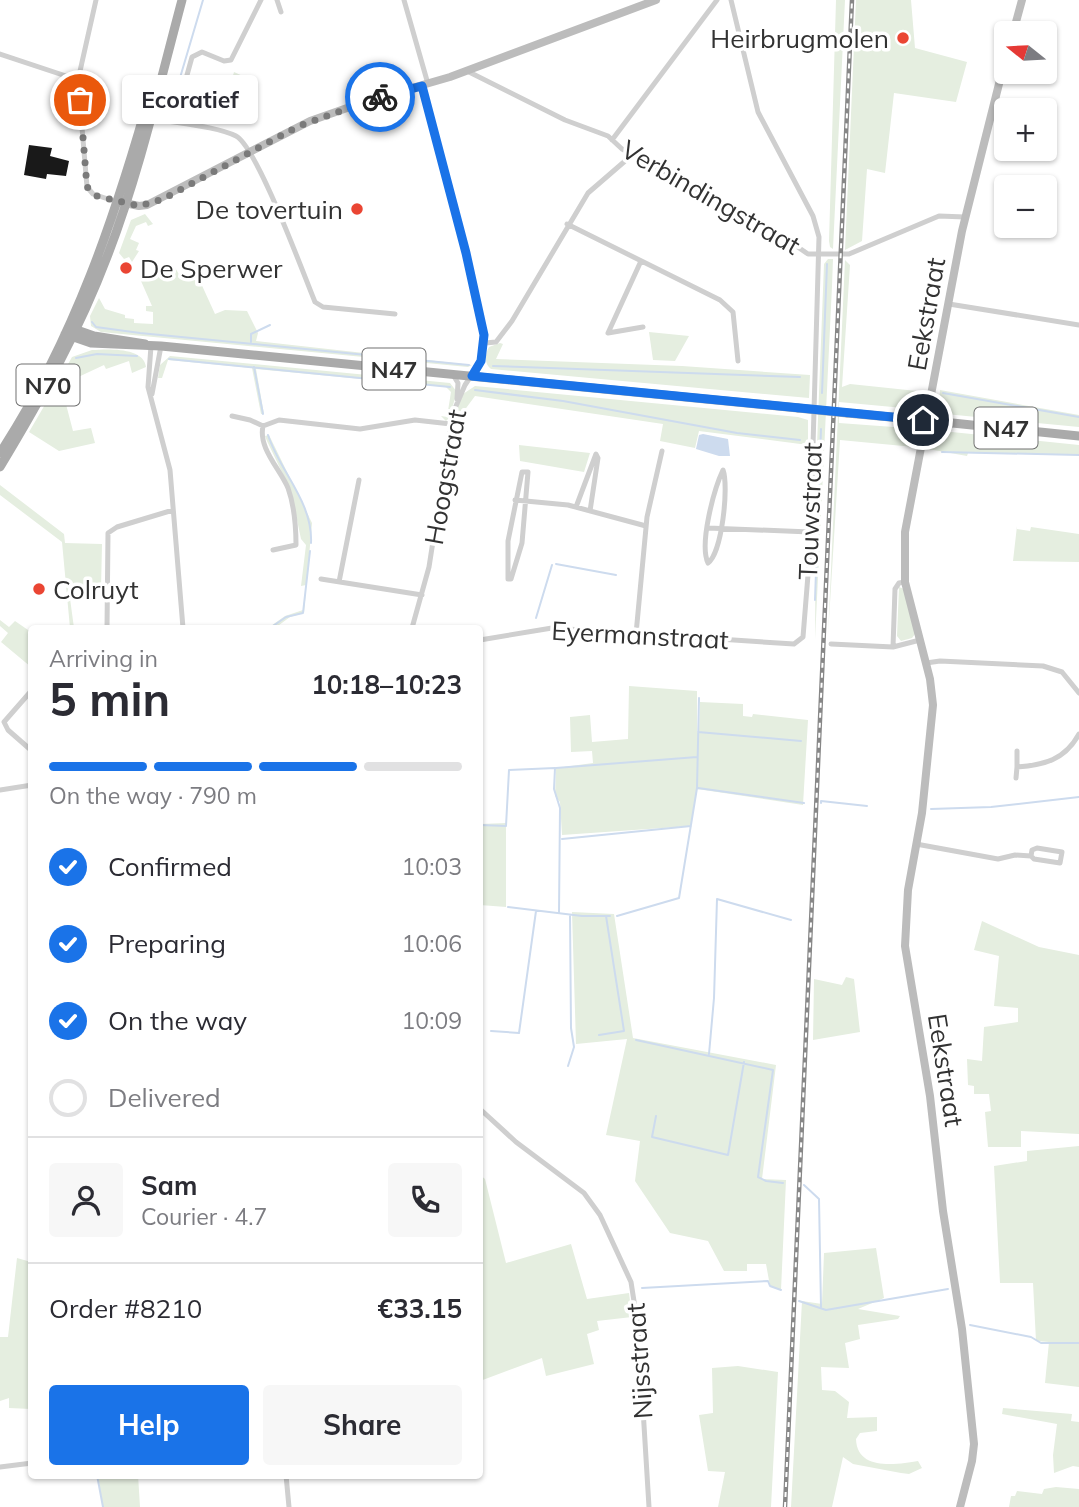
<!DOCTYPE html>
<meta charset="utf-8">
<style>
body{margin:0;font-family:Mulish,sans-serif;background:#f7f7f7;color:#2b2b33;height:100vh;display:flex;flex-direction:column;font-size:26px;white-space:nowrap}
*{box-sizing:border-box;margin:0}
p{font-size:23px;color:#7c7c81}
.icon{flex:none;width:38px;height:38px;fill:none;stroke:currentColor;stroke-width:2;stroke-linecap:round;stroke-linejoin:round}
.map{position:relative;flex:1;overflow:hidden}
.sheet{position:absolute;left:28px;top:625px;width:455px;height:854px;display:flex;flex-direction:column;background:#fff;border-radius:7px;box-shadow:0 2px 5px #0004}
.sheet>*{flex:none}
.needle{width:46px;rotate:288deg}
.fabs{position:absolute;left:994px;top:21px;display:grid;gap:14px}
.fabs a{display:grid;place-items:center;width:63px;height:63px;border-radius:7px;background:#fff;box-shadow:0 2px 5px #0004;font-size:35px}
.pin{position:absolute;display:grid;place-items:center;width:60px;height:60px;color:#fff;margin:-30px;border:4px solid #fff;border-radius:50%;box-shadow:0 2px 7px #0007}
.courier{position:absolute;display:grid;place-items:center;width:70px;height:70px;margin:-35px;border:5px solid #1a73e8;border-radius:50%;background:#fff;color:#222;box-shadow:0 2px 9px #0007}
.bubble{position:absolute;height:49px;border-radius:7px;background:#fff;box-shadow:0 2px 5px #0004;font-size:23px;font-weight:700;line-height:49px;text-align:center}
.head em{font-style:normal;font-weight:700}
.head div{display:flex;flex-direction:column-reverse}
.head{display:flex;align-items:center;justify-content:space-between;height:119px;padding:0 21px}
h1{font-size:46px;font-weight:700;line-height:52px}
.bar{display:grid;grid-template-columns:repeat(4,1fr);gap:10px 7px;align-content:center;height:84px;padding:0 21px}
.bar i{height:9px;border-radius:5px;background:#e1e1e2}
.bar .selected{background:#1a73e8}
.bar p{grid-column:span 4}
.line{display:flex;align-items:center;gap:18px;padding:0 21px;border-top:2px solid #e1e1e2}
.line div{flex:1}
.round{display:grid;place-items:center;flex:none;width:74px;height:74px;border-radius:7px;background:#f7f7f7}
ol{padding:0 21px;list-style:none}
li{display:flex;align-items:center;gap:21px;height:77px}
li p{margin-inline-start:auto}
li .icon{padding:7px;border-radius:50%;background:#1a73e8;color:#fff;stroke-width:4}
li:last-child{color:#7c7c81}
li i{width:38px;height:38px;border:4px solid #e1e1e2;border-radius:50%}
.button{display:flex;gap:14px;margin-top:auto;padding:14px 21px}
.button a{flex:1;height:80px;border-radius:7px;background:#1a73e8;color:#fff;font-size:28px;font-weight:700;line-height:80px;text-align:center}
.button a+a{background:#f7f7f7;color:#2b2b33}
.map>svg:first-child{display:block}
</style>
<div class="map">
<svg width="1079" height="1507" viewBox="0 0 1079 1507">
<rect width="100%" height="100%" fill="#fff"/>
<path fill="#e5eee0" d="M836 0H845L833 249 830 247 829 241Z
M856 0H911L915 48 967 62 956 102 894 93 885 173 867 169 862 241 845 250Z
M234 72 256 82 243 111 237 109 240 100 227 96Z
M145 214 153 224 148 226 146 222 136 226 130 239 139 243 136 250 139 251 132 262 129 257 124 259 119 253 131 220Z
M828 259H833L832 286 815 640 816 471 824 264Z
M845 260 850 265 842 387 850 384 917 391 925 397 922 401 925 410 839 402V423L921 429 917 438 918 444 914 447 840 440 828 636Z
M174 266 180 276 194 268 215 314 225 310 247 311 258 333 256 341 472 365 468 367 101 332 91 326 90 316 99 298 105 309 125 315V318L134 319V323L153 324V312L146 311V306H152L141 281Z
M649 332 689 336 675 361 653 360Z
M500 343 503 344 496 359 682 366 810 375 809 398 491 369C484 364 485 354 489 347Z
M92 350C108 349 144 347 146 367L132 373 129 361 106 369 104 365 74 379 76 384 64 389 58 382 72 357Z
M170 356 450 383 457 392 449 418 446 421 441 416 447 417 451 392 446 387 256 369 264 414H261L252 368 168 360 162 378H158L160 365Z
M57 384 62 389 73 431 91 428 95 443 59 451 29 432Z
M475 386 798 417 808 420V445L699 431 695 448 660 441 663 424 475 396 461 415 457 409 463 394Z
M940 390 1079 415V427L935 413 939 405Z
M932 430 1079 445V455L968 453 967 456 928 449Z
M269 435 312 523 304 613 290 617 275 628H268L285 616 303 610 306 585 301 586 306 545 301 539 291 491 267 441 265 436Z
M519 445 590 453 584 472 520 461Z
M0 485 64 534 65 543 102 544 101 589 69 591 74 628H70L62 542 0 495Z
M1017 526V529L1030 531 1031 527 1079 534V562L1013 561Z
M899 587 904 589 915 634 912 638 901 641 897 636Z
M0 620 9 627 15 621 31 632V667L1 642 8 633 0 626Z
M629 686 697 691V733L699 731 700 702 743 704V716L752 717 753 714 808 720 803 805 697 789 691 826 562 835 560 802 555 796 556 768 593 763 592 751 571 752 570 717 590 715 592 742 628 739Z
M506 823V907L480 905V824Z
M572 912 614 914 633 1038 776 1065 762 1179 786 1180 781 1290 770 1286 766 1264H747V1271H724L708 1241 670 1233 635 1181 640 1141 606 1135 627 1039 576 1044Z
M982 921 1039 947 1079 955V1134L1021 1131V1147H988L985 1112 991 1111 989 1094H974V1086L968 1085 967 1059 982 1061 984 1027 1018 1022V1008L994 1006 999 956 974 950Z
M846 977 854 979 860 1032 813 1040 814 979 842 985Z
M1079 1146V1387L1045 1383 1049 1342 1036 1341 1033 1283H1000L994 1166 1027 1161V1151Z
M480 1175 485 1179 506 1263 571 1244 587 1299 629 1293 632 1317 597 1321 599 1330 587 1334 594 1364 546 1376 542 1358 480 1381Z
M876 1248 884 1298 858 1309 900 1316 898 1319 858 1325 860 1339 845 1343 849 1368 821 1367 822 1390 835 1391 849 1402 847 1418 877 1417V1431L860 1433 856 1439C857 1472 899 1464 918 1461L922 1468 909 1474 901 1473 853 1464 843 1457 832 1507H791L802 1301 822 1304 824 1253Z
M17 1258 31 1262V1409L9 1408V1398L0 1401V1337H8Z
M738 1366 778 1372 771 1507H718L725 1472 708 1471 699 1415 713 1413 712 1368Z
M1003 1408 1072 1414 1071 1421 1079 1422V1467L1073 1466 1054 1473 1053 1455 1057 1424 1002 1414Z
M98 1475H138L140 1507H103Z
M1056 1487 1079 1489V1507H1009L1011 1496H1015L1017 1491 1042 1494 1044 1489Z"/>
<path fill="#cddbee" d="M703 434 728 439 730 456H719L696 449 699 435Z"/>
<g fill="none" stroke-linecap="round" stroke-linejoin="round">
<path stroke="#cddbee" stroke-width="2" d="M169 115 203 0
M92 322 96 327 140 333 469 365
M251 342V334L270 325
M76 358 97 354 137 356
M169 359 450 387
M493 366 800 377
M254 367 263 414
M475 390 563 401 737 433 800 440
M822 393 827 264
M943 393 1079 417
M268 435C280 472 313 502 311 543
M942 452 1079 455
M556 564 616 575
M815 600 821 429
M536 618 552 565
M270 628 286 617 303 613 310 551
M698 732 801 741
M556 768 697 757
M698 788 804 803
M821 803V801L867 806
M931 809 991 807 1079 797
M480 825 506 826 509 770 555 768 554 789 560 808 559 913
M562 839 691 826
M508 907 582 916H610
M617 916 679 898 697 788 699 698
M491 1031 519 1033 536 911
M599 1035 624 1031 606 916
M636 1040 773 1070 758 1177 766 1181 783 1183
M709 1054 714 998 717 899 791 920
M568 1066 574 1047 571 1028 570 915
M656 1116 652 1137 728 1155 744 1062
M804 1185 819 1199 821 1307
M642 1288 768 1281 770 1286 781 1290
M799 1301 826 1310 948 1289
M970 1325 1031 1337 1041 1343H1079
M97 1475 103 1507"/>
</g>
<path fill="#191919" d="M29 145 52 148 50 156 69 161 66 176 47 174 46 179 24 175Z"/>
<g fill="none" stroke-linecap="round" stroke-linejoin="round">
<path stroke="#cfcfcf" stroke-width="5" d="M96 0 78 80 87 187 93 194 117 202
M277 0 281 12
M404 0 428 84
M0 54 78 80
M467 71 565 120 608 136 622 149 773 230 808 254H849L939 216 965 217
M151 118C174 123 216 126 236 136 257 147 303 273 315 302L323 307 395 314
M174 122 192 57 202 52 224 61 231 60 261 0
M612 140 717 0
M567 224 720 300 733 312 738 361
M641 261 608 333 643 327
M949 304 1079 325
M485 343 496 342 512 321 588 193 632 155
M151 346 148 387 170 470 183 628
M453 375 458 383 457 399
M152 394 161 346
M232 416 250 420 263 426
M723 470C729 486 722 553 708 563 699 544 714 489 723 470Z
M522 472H528L522 543 511 579H508V541Z
M515 500 568 505 646 526
M576 507 596 454 598 458 590 511
M708 528 810 532
M273 550 296 545C296 528 294 505 288 488 280 469 258 448 263 426L279 420 360 429 415 420 451 424
M321 579 422 595
M339 582 359 480
M107 628 108 533 117 527 173 510
M412 628 429 567 453 413 465 385 481 361 485 343 466 253 422 86
M636 634 647 517 662 451
M480 640 552 628 794 644 803 637 810 550 819 237 813 216 758 112 731 0
M831 644 893 647 920 640
M893 647 895 589 899 583 905 582
M926 663 940 661 1043 666 1062 672 1079 693
M32 690 4 722 8 730 32 751
M1017 751V767
M1016 778 1017 767C1044 765 1065 760 1079 734
M0 790 32 785
M916 844 998 859 1015 855 1031 856 1034 859 1060 863 1062 852 1037 848 1032 850 1031 856
M480 1109 516 1142 584 1193 600 1215 631 1282 638 1327 649 1507
M0 1467 32 1463
M286 1475 289 1507"/>
<path stroke="#bcbcbc" stroke-width="8" d="M1013 33 1022 0
M120 202 139 206 147 205 310 121 367 101 450 77 656 0
M960 1507 972 1461 974 1444 962 1329 943 1211 930 1096 905 946 908 890 922 813 933 705 930 679 905 582V532L962 231 1006 56"/>
<path stroke="#aaa" stroke-width="9" d="M74 329 94 336 145 344
M65 334 91 343 161 346 798 408
M847 413 923 420
M933 421 1079 436
M0 453C74 340 116 215 152 86
M0 467C41 399 79 331 107 257 139 174 159 86 182 0"/>
<defs>
<path id="rail" d="M785 1507 852 0"/>
</defs>
<use href="#rail" stroke="#878787" stroke-width="4.5"/>
<use href="#rail" stroke="#fff" stroke-width="2" stroke-dasharray="5" stroke-linecap="butt"/>
<path stroke="#aaa" stroke-width="9" d="M798 408 847 413
M923 420 933 421"/>
</g>
<g fill="none" stroke-linecap="round" stroke-linejoin="round">
<path stroke="#7a7a7a" stroke-width="7" stroke-dasharray="0 12.6" d="M80 100 87 187 97 196 139 206 163 199 299 126 380 97"/>
<path stroke="#1a73e8" stroke-width="9" d="M380 97 422 86 466 253 484 335 481 361 472 376 923 420"/>
</g>
<g fill="#ea4533" stroke="#fff" stroke-width="2.5">
<circle cx="903" cy="38" r="7"/>
<circle cx="357" cy="209" r="7"/>
<circle cx="126" cy="268" r="7"/>
<circle cx="39" cy="589" r="7"/>
</g>
<g text-anchor="middle" dominant-baseline="central" stroke-width="7" stroke-linejoin="round" paint-order="stroke">
<g fill="#fff" stroke="#707070" stroke-width="2">
<rect x="362.5" y="348.5" width="63" height="41" rx="5"/>
<rect x="16.5" y="364.5" width="63" height="41" rx="5"/>
<rect x="974.5" y="407.5" width="63" height="41" rx="5"/>
</g>
<g font-size="24" font-weight="bold" fill="#323232">
<text x="394" y="369">N47</text>
<text x="48" y="385">N70</text>
<text x="1006" y="428">N47</text>
</g>
<g font-size="26" fill="#323232" stroke="#fff" text-anchor="end">
<text x="889" y="38">Heirbrugmolen</text>
<text x="343" y="209">De tovertuin</text>
<text x="140" y="268" text-anchor="start">De Sperwer</text>
<text x="53" y="589" text-anchor="start">Colruyt</text>
</g>
<g font-size="26" fill="#323232" stroke="#fff">
<text transform="translate(711 197) rotate(30)">Verbindingstraat</text>
<text transform="translate(926 314) rotate(-80)">Eekstraat</text>
<text transform="translate(445 477) rotate(-80)">Hoogstraat</text>
<text transform="translate(810 511) rotate(-88)">Touwstraat</text>
<text transform="translate(640 635) rotate(3)">Eyermanstraat</text>
<text transform="translate(946 1070) rotate(81)">Eekstraat</text>
<text transform="translate(639 1361) rotate(-94)">Nijsstraat</text>
</g>
</g>
</svg>
<div class="fabs">
<a><svg class="needle" viewBox="-14 -14 28 28"><path d="M0-13l5 13h-10z" fill="#e53935"/><path d="M0 13l5-13h-10z" fill="#7c7c81"/></svg></a>
<a>+</a>
<a>−</a>
</div>
<div class="pin" style="left:80px;top:100px;background:#ea580c"><svg class="icon" aria-label="bag" viewBox="0 0 24 24"><path d="M5 8h14l-1 12H6zM9 8a3 3 0 0 1 6 0"/></svg></div>
<div class="pin" style="left:923px;top:420px;background:#1f2937"><svg class="icon" aria-label="home" viewBox="0 0 24 24"><path d="M3 11l9-7 9 7M6 9v11h12V9"/></svg></div>
<div class="courier" style="left:380px;top:97px"><svg class="icon" aria-label="bike" viewBox="0 0 24 24"><circle cx="6" cy="16" r="4"/><circle cx="18" cy="16" r="4"/><path d="M6 16l4-8h5l3 8M10 8l3 8H6M13 5h3"/></svg></div>
<div class="bubble" style="left:122px;top:75px;width:136px">Ecoratief</div>
<section class="sheet">
<div class="head"><div><h1>5 min</h1><p>Arriving in</p></div><em>10:18–10:23</em></div>
<div class="bar"><i class="selected"></i><i class="selected"></i><i class="selected"></i><i></i><p>On the way · 790 m</p></div>
<ol>
<li><svg class="icon" aria-label="check" viewBox="0 0 24 24"><path d="M5 12l5 5 9-10"/></svg>Confirmed<p>10:03</p></li>
<li><svg class="icon" aria-label="check" viewBox="0 0 24 24"><path d="M5 12l5 5 9-10"/></svg>Preparing<p>10:06</p></li>
<li><svg class="icon" aria-label="check" viewBox="0 0 24 24"><path d="M5 12l5 5 9-10"/></svg>On the way<p>10:09</p></li>
<li><i></i>Delivered</li>
</ol>
<div class="line" style="height:126px"><a class="round"><svg class="icon" aria-label="person" viewBox="0 0 24 24"><circle cx="12" cy="8" r="4"/><path d="M4 21q1-7 8-7t8 7"/></svg></a><div><b>Sam</b><p>Courier · 4.7</p></div><a class="round"><svg class="icon" aria-label="phone" viewBox="0 0 24 24"><path d="M5 4h4l2 5-3 2q2 4 5 5l2-3 5 2v4C11 20 4 13 5 4z"/></svg></a></div>
<div class="line" style="height:91px"><div>Order #8210</div><b>€33.15</b></div>
<div class="button"><a>Help</a><a>Share</a></div>
</section>
</div>
